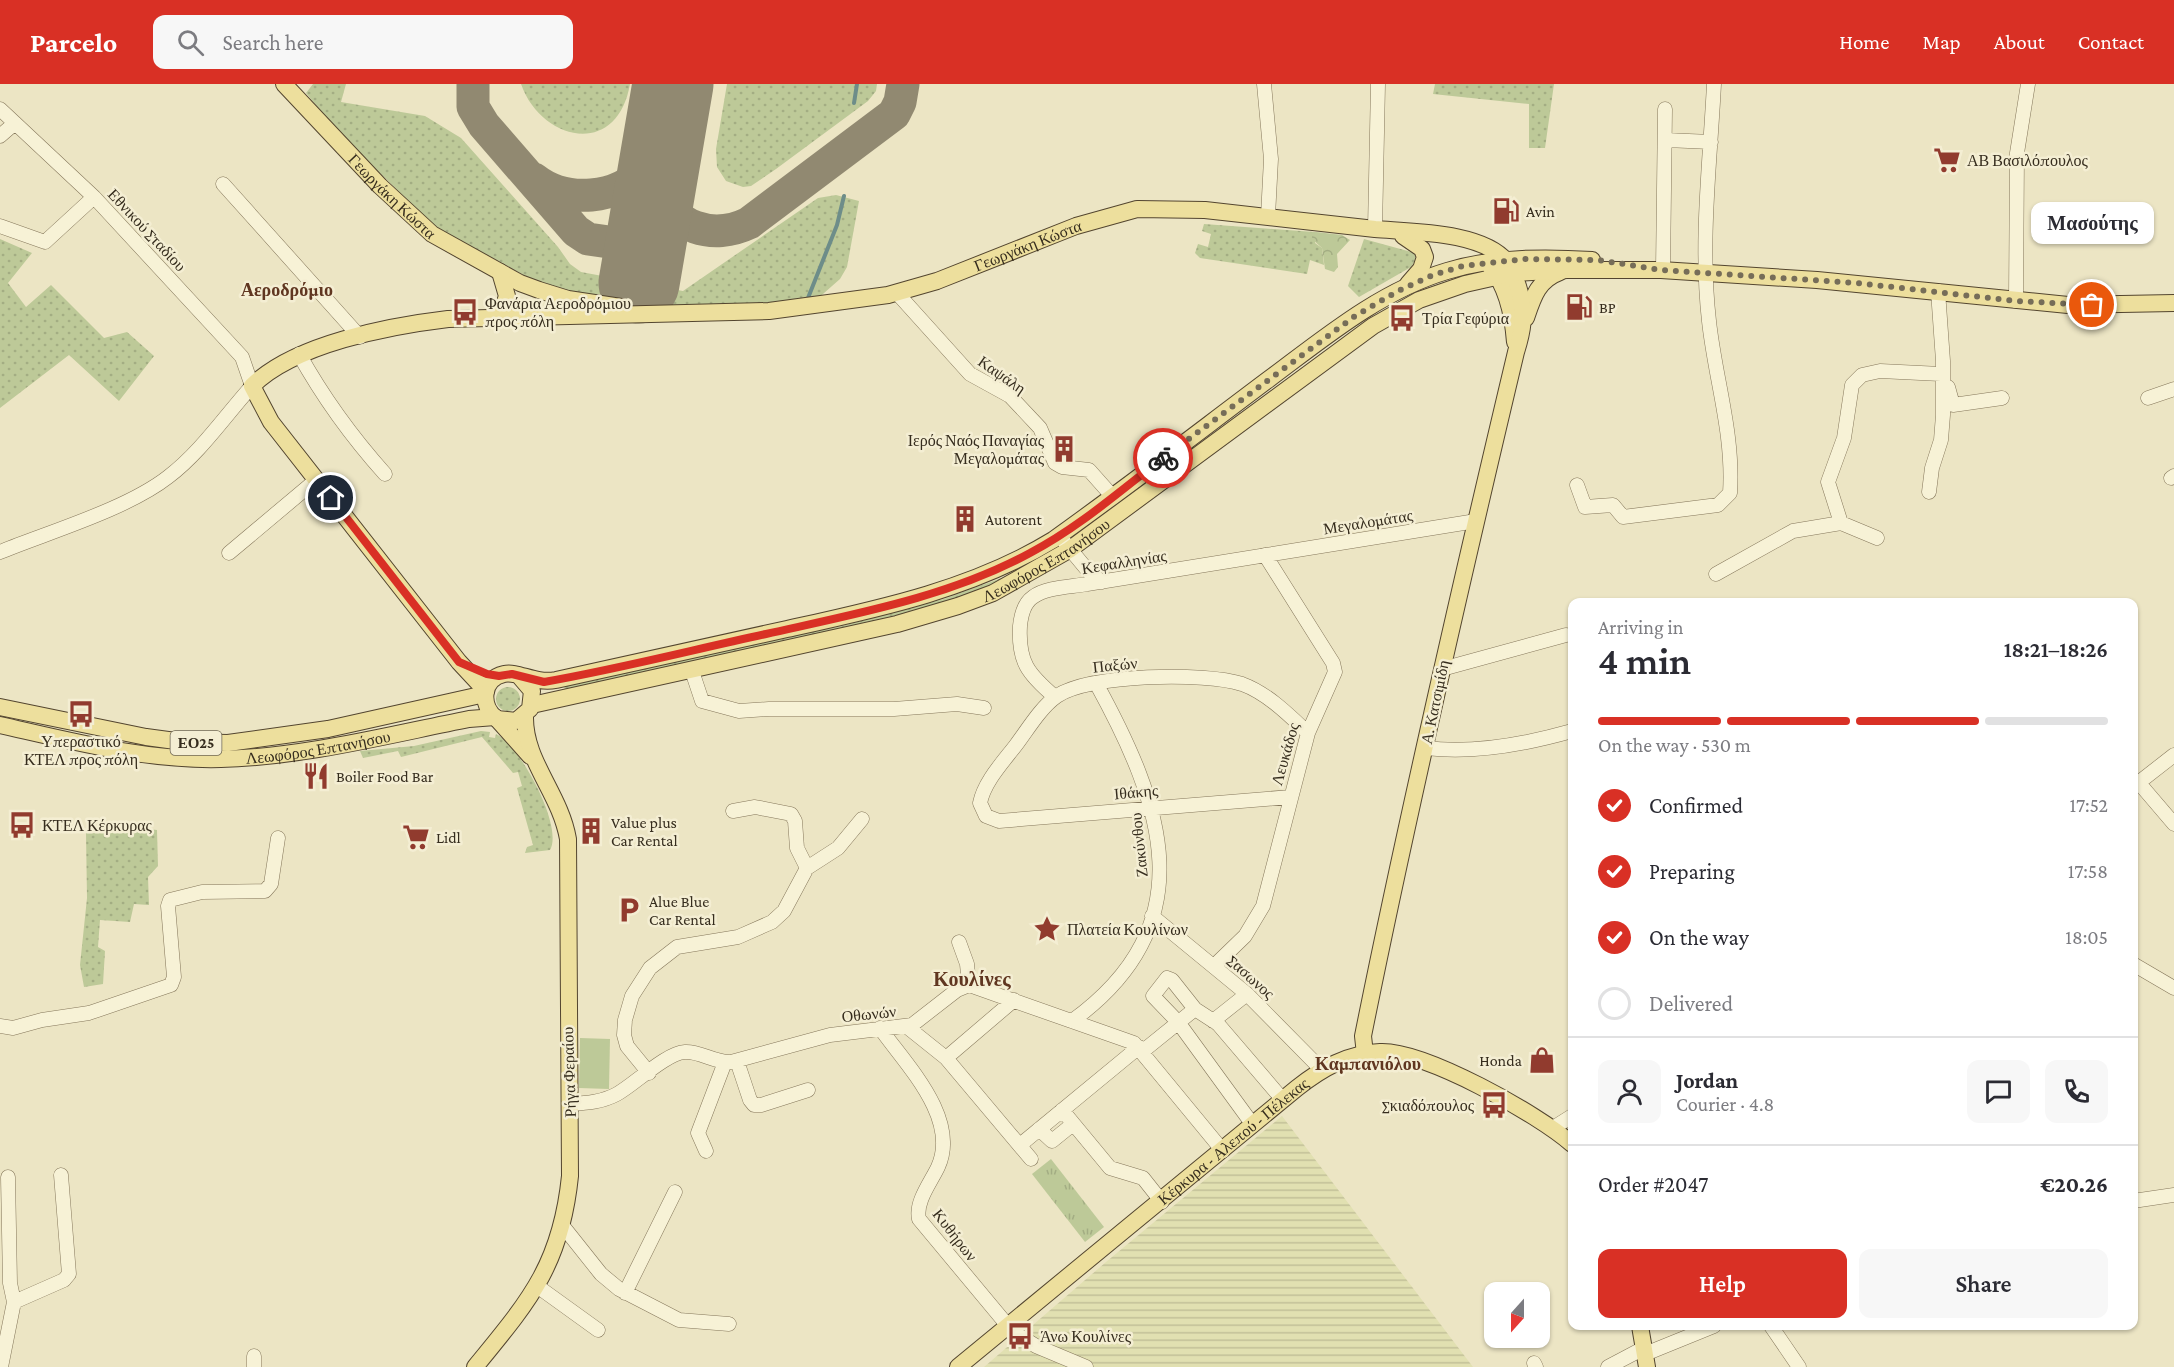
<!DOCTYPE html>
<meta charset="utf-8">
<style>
body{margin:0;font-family:"Crimson Pro",serif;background:#f7f7f7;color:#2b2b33;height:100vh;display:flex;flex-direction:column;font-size:22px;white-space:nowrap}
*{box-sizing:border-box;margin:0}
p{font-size:20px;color:#7c7c81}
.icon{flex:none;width:33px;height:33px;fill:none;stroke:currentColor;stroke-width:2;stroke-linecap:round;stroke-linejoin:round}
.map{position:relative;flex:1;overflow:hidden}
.panel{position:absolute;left:1568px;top:514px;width:570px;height:732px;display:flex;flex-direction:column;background:#fff;border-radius:12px;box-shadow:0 2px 4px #0004}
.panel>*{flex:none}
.needle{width:39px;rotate:201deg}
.tools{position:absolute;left:1484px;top:1198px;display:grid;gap:12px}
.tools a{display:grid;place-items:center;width:66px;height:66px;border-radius:12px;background:#fff;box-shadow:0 2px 4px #0004;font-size:30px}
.pin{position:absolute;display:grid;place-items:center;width:51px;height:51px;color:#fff;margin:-26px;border:3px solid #fff;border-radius:50%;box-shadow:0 2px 6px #0007}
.courier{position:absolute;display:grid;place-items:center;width:60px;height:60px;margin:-30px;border:4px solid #d93025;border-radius:50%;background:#fff;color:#222;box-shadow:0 2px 8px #0007}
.bubble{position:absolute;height:42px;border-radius:12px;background:#fff;box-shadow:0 2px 4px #0004;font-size:20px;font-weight:600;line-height:42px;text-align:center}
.summary em{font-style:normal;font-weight:600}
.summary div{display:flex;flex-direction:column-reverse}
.summary{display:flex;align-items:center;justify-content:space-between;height:102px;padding:0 30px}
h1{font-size:39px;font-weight:600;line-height:45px}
.bar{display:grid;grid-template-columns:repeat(4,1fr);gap:9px 6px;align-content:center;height:72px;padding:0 30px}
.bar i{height:8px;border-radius:4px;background:#e1e1e2}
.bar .active{background:#d93025}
.bar p{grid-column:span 4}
.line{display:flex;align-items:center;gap:15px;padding:0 30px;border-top:2px solid #e1e1e2}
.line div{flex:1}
.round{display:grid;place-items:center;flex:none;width:63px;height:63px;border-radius:12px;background:#f7f7f7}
ol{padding:0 30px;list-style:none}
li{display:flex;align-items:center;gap:18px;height:66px}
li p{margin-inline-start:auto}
li .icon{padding:6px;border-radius:50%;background:#d93025;color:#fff;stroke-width:4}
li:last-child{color:#7c7c81}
li i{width:33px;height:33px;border:3px solid #e1e1e2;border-radius:50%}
.primary-button{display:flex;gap:12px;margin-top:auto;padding:12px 30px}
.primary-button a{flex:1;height:69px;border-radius:12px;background:#d93025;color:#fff;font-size:24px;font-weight:600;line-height:69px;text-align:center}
.primary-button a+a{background:#f7f7f7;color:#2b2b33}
header{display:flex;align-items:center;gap:36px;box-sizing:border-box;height:84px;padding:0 30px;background:#d93025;color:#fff}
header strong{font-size:28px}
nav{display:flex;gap:33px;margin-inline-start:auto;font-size:21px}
.search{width:420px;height:54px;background:#f7f7f7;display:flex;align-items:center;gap:15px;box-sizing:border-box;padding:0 21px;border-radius:12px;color:#7c7c81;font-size:22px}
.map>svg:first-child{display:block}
</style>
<header>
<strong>Parcelo</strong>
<div class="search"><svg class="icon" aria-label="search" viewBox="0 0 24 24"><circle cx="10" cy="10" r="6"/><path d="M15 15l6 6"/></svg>Search here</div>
<nav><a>Home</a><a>Map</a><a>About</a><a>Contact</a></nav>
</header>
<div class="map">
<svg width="2174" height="1283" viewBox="0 0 2174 1283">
<defs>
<pattern id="farmland-rules" width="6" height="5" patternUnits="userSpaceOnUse" patternTransform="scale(1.5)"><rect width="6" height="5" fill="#e1e0b1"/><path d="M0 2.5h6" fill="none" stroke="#c2c098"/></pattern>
<pattern id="grass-dots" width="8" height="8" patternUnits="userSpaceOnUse" patternTransform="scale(1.5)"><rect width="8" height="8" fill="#bdc998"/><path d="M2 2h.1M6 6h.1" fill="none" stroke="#a3ad83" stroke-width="1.8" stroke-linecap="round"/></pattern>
<pattern id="forest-crowns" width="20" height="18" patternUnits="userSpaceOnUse" patternTransform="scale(1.5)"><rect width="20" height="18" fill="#bdc998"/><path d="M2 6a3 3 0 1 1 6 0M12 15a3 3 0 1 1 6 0" fill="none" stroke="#a3ad83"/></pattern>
<pattern id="park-tufts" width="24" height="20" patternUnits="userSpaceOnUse" patternTransform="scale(1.5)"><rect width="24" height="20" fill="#bdc998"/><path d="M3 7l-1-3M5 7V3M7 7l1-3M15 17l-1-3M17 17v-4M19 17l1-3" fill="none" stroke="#a3ad83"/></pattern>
</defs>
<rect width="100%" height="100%" fill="#ece5c4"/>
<path fill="url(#farmland-rules)" d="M1282 1032 1473 1283H984L1106 1178Z"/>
<path fill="url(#grass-dots)" d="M313 0H346L341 18 425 32 461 54 558 163 570 180 581 188 683 207 818 114 836 111 859 117 847 183 840 195 815 217 688 223 593 213 540 200 434 142 335 45 306 9Z
M521 0H630C617 75 541 57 521 0Z
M727 0H877L876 7 868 17 776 85 751 102 743 103 726 97 717 83 716 65Z
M1435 0H1554L1545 64H1529V20L1433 10Z
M1204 140 1328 149 1316 148 1315 159 1322 164 1324 181 1310 176 1307 190 1200 174 1195 169 1198 160 1208 163 1211 150 1202 147Z
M0 155 32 169 8 199 26 223 51 201 104 254 127 248 154 272 119 317 69 271 0 324Z
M1364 155 1415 169 1417 174 1411 183 1359 213 1348 202Z
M1007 492 1008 493 971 509 906 531 565 607 564 601 842 542 944 515Z
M496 615a12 12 0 1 1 24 0a12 12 0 1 1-24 0Z
M481 647 490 648 489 653 495 654 496 650C519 660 564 742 550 766L525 769 527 763 533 761 517 704 522 702 518 688 513 689 482 653 401 673 398 667 363 674 360 667 414 662Z
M102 739 157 746 158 782 148 793 149 821 134 820 130 838 100 836 98 863 105 867 103 900 84 903 80 881 87 814 86 749Z"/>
<path fill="url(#forest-crowns)" d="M1316 148 1342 151 1350 156 1337 170 1338 183 1334 188 1325 185 1322 164 1312 155V150Z"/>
<path fill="url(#park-tufts)" d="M1051 1075 1104 1143 1085 1158 1032 1090Z"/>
<path fill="#bdc998" d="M580 954 610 955 609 1005 579 1004Z"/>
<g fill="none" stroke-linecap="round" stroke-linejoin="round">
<path stroke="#6d8d89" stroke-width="4" d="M854 19 857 0
M808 214 837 141 844 112"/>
<path stroke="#918971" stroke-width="33" d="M473 0V23L484 41 576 147 588 155 609 158
M661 70C661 81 659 92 661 103 670 145 714 156 749 139L894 30 900 18 903 0
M534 95C566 120 618 116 645 85 657 72 662 55 667 39"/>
<path stroke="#918971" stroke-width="81" d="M639 199 673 0"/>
<defs>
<path id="minor" d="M1264 0 1271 75 1268 132
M0 25 94 113 242 273 252 302C225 332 200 369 168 393 127 425 49 448 0 468
M0 52 15 39
M1666 56 1711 58
M223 100 360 253
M0 142 45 158 94 113
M1375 145 1378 0
M1663 186 1665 25
M897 209 970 290 1010 312 1040 344 1055 379 1062 383 1089 386 1113 413
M2016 217 2017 69 2028 0
M299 270C324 315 351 352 385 390
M1948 303 1953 321 2002 314
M2148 314 2174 305
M2171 394 2174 392
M1577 401 1585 423 1613 421 1623 433 1718 421 1730 409C1734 350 1715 294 1709 237 1700 158 1710 79 1714 0
M1929 408 1932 384 1941 356 1943 331V277L1938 207
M1877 454 1841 439 1828 398 1844 354 1852 301 1862 291 1880 287 1941 290
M1065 459 1089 488 1102 498
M229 469 316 396
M1716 490 1793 447 1841 439
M1442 585 1566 551
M692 587 702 617 739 627 769 625H894L957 620 984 624
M1055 613C1028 590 1018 578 1020 542 1021 532 1024 519 1033 513 1046 503 1071 503 1087 500L1476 437
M1426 664C1474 670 1526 660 1572 647
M2139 699 2174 740
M2133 703 2174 671
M1290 713 999 737 986 732 980 719C984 698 1003 678 1016 661 1028 645 1041 623 1057 612 1089 590 1205 588 1242 600 1267 609 1289 631 1308 649
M733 727 755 723 791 730 795 737 797 764 807 784
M1152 832 1247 910 1322 986
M959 858 967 880 969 901
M2133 880 2174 904
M1214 882 1245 852 1263 822 1308 649 1335 588 1333 579 1265 471
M1195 925 1172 896 1167 894 1153 912 1178 938 1253 1041
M1072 937C1206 840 1163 721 1096 599
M1213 937 1247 910
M0 942 13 944 42 936 89 929 171 901 174 893 168 822 170 816 202 808 265 807 271 800 278 754
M906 942 946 974 1031 1075
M880 944C906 981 960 1034 938 1083 931 1098 915 1118 919 1135L1013 1248 1036 1262 1086 1283
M1143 967 1195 925 1218 940 1283 1016
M946 974 1014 916
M737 977 750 1016 754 1021H761L808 1006
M649 989 627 962 624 951 625 936 632 912 650 884 677 863 738 853 772 838 784 827 807 784 838 764 862 735
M571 1020C587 1019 602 1018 617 1010 635 1000 666 969 685 968 700 967 715 979 731 978L830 951 912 941 957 906 969 901 1134 959 1223 1067
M1062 1026 1110 1084 1143 1094 1162 1118
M1553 1044 1572 1032
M1039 1045 1052 1057 1073 1040
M1020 1061 1139 963
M706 1067 698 1049 725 978
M8 1093 10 1199 14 1218
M2133 1117 2174 1111
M562 1141 601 1190 619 1205 679 1236 729 1240
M537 1202 598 1246
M625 1209 675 1108
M1771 1242 1799 1283
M1645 1270 1714 1242
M1534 1279 1536 1283
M1 1283 14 1218 64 1196 69 1190 61 1091
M254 1283V1272
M1608 1283 1644 1264"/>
<g id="major">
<path id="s1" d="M284 0 380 102 432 150 520 199 539 206 568 215 621 223"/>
<path d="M1403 152 1422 165 1425 173 1421 185 1408 200"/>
<path d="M1491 184C1508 204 1513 232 1515 258"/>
<path d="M500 188 507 212 500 234"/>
<path d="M1526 234C1533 213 1538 196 1560 188"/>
<path d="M520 593 532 607 530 625 516 637 497 635C480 623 481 595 504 590 519 587 534 600 556 596 633 579 710 562 787 545 878 525 973 505 1053 456 1126 404 1197 349 1269 295 1324 254 1380 207 1447 187 1493 173 1544 173 1592 176"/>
<path id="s2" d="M486 607 459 578 271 338 252 302C294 260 389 242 448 235L769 227 888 211 937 197 1076 142 1137 125 1205 126 1375 145C1410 148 1484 147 1508 179 1514 188 1517 198 1520 209 1525 232 1523 246 1516 268 1462 495 1409 723 1363 952L1365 970"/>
<path id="s3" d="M532 621 897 540 958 522 993 509 1069 466 1373 242 1419 216 1465 200 1514 189 1567 186H1661L1817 196 2068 221 2174 219"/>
<path d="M0 623 146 653 183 658 228 659 328 645 485 610"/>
<path d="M497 635 530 672"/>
<path id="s4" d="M0 641C71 657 147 677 221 675 304 673 388 651 469 635L495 633"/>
<path d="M1640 1242 1647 1283"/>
<path d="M475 1283C529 1217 561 1181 570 1092L568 755C560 709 524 677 525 632"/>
<path id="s5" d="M958 1283 1297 1004C1321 985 1348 969 1380 968 1424 966 1538 1030 1572 1060"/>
</g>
</defs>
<use href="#minor" stroke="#85775b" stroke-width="15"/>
<use href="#major" stroke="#53452f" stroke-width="18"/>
<use href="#minor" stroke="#f7f2d6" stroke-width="14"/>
<use href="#major" stroke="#eddf9d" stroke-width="16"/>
</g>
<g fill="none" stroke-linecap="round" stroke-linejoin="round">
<path stroke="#766d58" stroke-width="6" stroke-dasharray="0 10.8" d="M1163 374 1355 232 1398 207 1433 191 1463 182 1525 175 1598 176 1661 186 1857 199 2016 217 2092 221"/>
<path stroke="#d93025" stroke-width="8" d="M331 414 459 578 487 590 499 592 512 590 544 598C619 585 692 566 766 550 855 530 949 513 1030 469 1078 444 1120 407 1163 374"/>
</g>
<defs>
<symbol id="supermarket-bare" viewBox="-9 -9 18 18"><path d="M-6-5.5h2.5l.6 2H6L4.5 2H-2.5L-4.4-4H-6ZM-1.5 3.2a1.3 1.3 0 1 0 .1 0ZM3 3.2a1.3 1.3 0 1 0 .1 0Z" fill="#913b2e" stroke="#f4eed3" stroke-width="2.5" paint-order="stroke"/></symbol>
<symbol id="fuel-bare" viewBox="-9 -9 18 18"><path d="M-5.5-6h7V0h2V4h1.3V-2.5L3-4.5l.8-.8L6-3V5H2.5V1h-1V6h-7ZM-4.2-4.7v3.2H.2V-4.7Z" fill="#913b2e" stroke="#f4eed3" stroke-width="2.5" paint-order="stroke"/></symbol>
<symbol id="bus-bare" viewBox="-9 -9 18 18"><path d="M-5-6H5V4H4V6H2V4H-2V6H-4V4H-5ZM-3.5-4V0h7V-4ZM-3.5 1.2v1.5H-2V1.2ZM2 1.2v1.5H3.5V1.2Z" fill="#913b2e" stroke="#f4eed3" stroke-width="2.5" paint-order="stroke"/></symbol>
<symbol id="building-bare" viewBox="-9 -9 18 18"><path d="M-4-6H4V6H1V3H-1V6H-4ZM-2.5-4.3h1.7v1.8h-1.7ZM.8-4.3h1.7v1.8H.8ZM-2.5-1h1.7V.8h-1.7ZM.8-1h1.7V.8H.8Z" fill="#913b2e" stroke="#f4eed3" stroke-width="2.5" paint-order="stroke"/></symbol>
<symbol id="restaurant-bare" viewBox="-9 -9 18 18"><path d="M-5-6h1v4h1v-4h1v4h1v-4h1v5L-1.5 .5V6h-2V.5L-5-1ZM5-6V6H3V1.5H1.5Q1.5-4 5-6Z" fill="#913b2e" stroke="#f4eed3" stroke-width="2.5" paint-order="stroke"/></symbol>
<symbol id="parking-bare" viewBox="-9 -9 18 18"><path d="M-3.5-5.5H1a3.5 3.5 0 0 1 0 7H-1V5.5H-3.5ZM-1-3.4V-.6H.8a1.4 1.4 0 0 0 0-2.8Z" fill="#913b2e" stroke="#f4eed3" stroke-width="2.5" paint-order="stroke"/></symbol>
<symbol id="sight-bare" viewBox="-9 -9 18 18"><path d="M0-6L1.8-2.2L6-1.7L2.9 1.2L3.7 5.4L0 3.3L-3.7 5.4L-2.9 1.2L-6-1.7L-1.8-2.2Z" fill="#913b2e" stroke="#f4eed3" stroke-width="2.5" paint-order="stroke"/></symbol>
<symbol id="shop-bare" viewBox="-9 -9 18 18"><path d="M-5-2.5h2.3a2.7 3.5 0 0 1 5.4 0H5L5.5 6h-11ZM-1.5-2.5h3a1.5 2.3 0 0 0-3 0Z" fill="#913b2e" stroke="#f4eed3" stroke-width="2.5" paint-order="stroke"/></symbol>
</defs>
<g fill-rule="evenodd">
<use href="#supermarket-bare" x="1928" y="57" width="38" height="38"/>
<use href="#fuel-bare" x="1487" y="108" width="38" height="38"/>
<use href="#fuel-bare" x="1560" y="204" width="38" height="38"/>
<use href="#bus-bare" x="446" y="209" width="38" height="38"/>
<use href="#bus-bare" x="1383" y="215" width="38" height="38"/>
<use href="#building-bare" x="1045" y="346" width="38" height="38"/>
<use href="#building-bare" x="946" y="416" width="38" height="38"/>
<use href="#bus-bare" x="62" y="611" width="38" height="38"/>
<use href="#restaurant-bare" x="297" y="673" width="38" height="38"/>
<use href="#bus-bare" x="3" y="722" width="38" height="38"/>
<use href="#building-bare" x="572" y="728" width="38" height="38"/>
<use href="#supermarket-bare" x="397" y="734" width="38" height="38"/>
<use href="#parking-bare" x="610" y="807" width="38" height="38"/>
<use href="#sight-bare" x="1028" y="826" width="38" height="38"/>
<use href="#shop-bare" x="1523" y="957" width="38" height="38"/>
<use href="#bus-bare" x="1475" y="1002" width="38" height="38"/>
<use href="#bus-bare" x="1001" y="1233" width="38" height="38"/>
</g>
<g text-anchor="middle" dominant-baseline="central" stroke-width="5" stroke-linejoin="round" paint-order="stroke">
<rect fill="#f4eed3" stroke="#6f6754" stroke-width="1.5" x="170.5" y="647" width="51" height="24" rx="4.5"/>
<g font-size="15" font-weight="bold" fill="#362d1e">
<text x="196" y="659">ΕΟ25</text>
</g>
<g font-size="16" fill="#362d1e" stroke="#f4eed3" text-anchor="start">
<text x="1967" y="76">ΑΒ Βασιλόπουλος</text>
<text x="1526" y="127">Avin</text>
<text x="485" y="219">Φανάρια Αεροδρόμιου<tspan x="485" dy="18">προς πόλη</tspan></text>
<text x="1599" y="223">BP</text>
<text x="1422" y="234">Τρία Γεφύρια</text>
<text x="1044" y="356" text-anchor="end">Ιερός Ναός Παναγίας<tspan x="1044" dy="18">Μεγαλομάτας</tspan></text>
<text x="985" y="435">Autorent</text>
<text x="81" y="657" text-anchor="middle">Υπεραστικό<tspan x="81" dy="18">ΚΤΕΛ προς πόλη</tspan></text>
<text x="336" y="692">Boiler Food Bar</text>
<text x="611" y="738">Value plus<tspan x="611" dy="18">Car Rental</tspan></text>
<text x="42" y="741">ΚΤΕΛ Κέρκυρας</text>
<text x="436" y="753">Lidl</text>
<text x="649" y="817">Alue Blue<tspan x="649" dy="18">Car Rental</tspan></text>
<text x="1067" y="845">Πλατεία Κουλίνων</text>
<text x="1522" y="976" text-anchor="end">Honda</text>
<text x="1474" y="1021" text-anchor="end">Σκιαδόπουλος</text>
<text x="1040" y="1252">Άνω Κουλίνες</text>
</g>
<g font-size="16" fill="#362d1e" stroke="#f4eed3">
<text stroke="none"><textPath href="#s1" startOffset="156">Γεωργάκη Κώστα</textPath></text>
<text transform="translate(147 146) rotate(47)">Εθνικού Σταδίου</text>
<text stroke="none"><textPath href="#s2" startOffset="1185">Γεωργάκη Κώστα</textPath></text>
<text transform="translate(1002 291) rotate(35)">Καψάλη</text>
<text transform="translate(1368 438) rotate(-9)">Μεγαλομάτας</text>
<text stroke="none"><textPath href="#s3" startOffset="537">Λεωφόρος Επτανήσου</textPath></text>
<text transform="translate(1124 478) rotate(-9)">Κεφαλληνίας</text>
<text transform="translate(1115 581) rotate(-6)">Παξών</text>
<text transform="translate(1435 618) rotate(-78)">Α. Κατσιμίδη</text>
<text stroke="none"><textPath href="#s4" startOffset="322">Λεωφόρος Επτανήσου</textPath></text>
<text transform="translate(1285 670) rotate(-74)">Λευκάδος</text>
<text transform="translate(1136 708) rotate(-5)">Ιθάκης</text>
<text transform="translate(1139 761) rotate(-96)">Ζακύνθου</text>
<text transform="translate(1251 893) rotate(42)">Σασωνος</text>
<text transform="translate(869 930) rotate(-6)">Οθωνών</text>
<text transform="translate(569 988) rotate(-92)">Ρήγα Φεραίου</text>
<text stroke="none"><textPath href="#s5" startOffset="356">Κέρκυρα - Αλεπού - Πέλεκας</textPath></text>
<text transform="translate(955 1151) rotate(52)">Κυθήρων</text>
</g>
<g font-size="18" font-weight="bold" fill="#603620" stroke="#f4eed3">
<text x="287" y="206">Αεροδρόμιο</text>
<text x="1368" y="980">Καμπανιόλου</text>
</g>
<g font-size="20" font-weight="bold" fill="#603620" stroke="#f4eed3">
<text x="972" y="895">Κουλίνες</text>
</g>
</g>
</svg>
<div class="tools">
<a><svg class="needle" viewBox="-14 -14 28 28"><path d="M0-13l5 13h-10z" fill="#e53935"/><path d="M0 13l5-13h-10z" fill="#7c7c81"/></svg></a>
</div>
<div class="pin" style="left:2092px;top:221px;background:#ea580c"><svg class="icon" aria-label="bag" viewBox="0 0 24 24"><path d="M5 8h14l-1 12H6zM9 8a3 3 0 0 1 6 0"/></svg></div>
<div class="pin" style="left:331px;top:414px;background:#1f2937"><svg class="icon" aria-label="home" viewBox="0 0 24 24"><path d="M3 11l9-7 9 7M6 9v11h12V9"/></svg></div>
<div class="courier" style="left:1163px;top:374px"><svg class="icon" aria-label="bike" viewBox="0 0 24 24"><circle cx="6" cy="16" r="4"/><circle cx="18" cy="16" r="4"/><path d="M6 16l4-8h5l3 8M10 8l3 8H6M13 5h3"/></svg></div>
<div class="bubble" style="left:2031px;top:118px;width:123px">Μασούτης</div>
<section class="panel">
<div class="summary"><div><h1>4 min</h1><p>Arriving in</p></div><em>18:21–18:26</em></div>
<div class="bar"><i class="active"></i><i class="active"></i><i class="active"></i><i></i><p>On the way · 530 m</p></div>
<ol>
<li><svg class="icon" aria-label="check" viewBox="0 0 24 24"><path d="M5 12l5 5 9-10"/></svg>Confirmed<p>17:52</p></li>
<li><svg class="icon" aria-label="check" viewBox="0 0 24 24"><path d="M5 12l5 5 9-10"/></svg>Preparing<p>17:58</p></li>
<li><svg class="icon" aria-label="check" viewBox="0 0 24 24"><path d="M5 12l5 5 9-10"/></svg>On the way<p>18:05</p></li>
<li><i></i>Delivered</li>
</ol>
<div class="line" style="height:108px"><a class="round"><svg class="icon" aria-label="person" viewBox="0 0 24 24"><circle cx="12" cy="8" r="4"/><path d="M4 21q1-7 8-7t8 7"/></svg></a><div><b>Jordan</b><p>Courier · 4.8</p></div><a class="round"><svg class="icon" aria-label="chat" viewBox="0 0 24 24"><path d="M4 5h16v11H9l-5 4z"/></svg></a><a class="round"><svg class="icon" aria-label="phone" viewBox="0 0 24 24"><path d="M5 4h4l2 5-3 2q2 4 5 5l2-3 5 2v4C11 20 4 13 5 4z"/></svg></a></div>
<div class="line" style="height:78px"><div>Order #2047</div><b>€20.26</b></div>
<div class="primary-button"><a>Help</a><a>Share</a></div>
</section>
</div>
